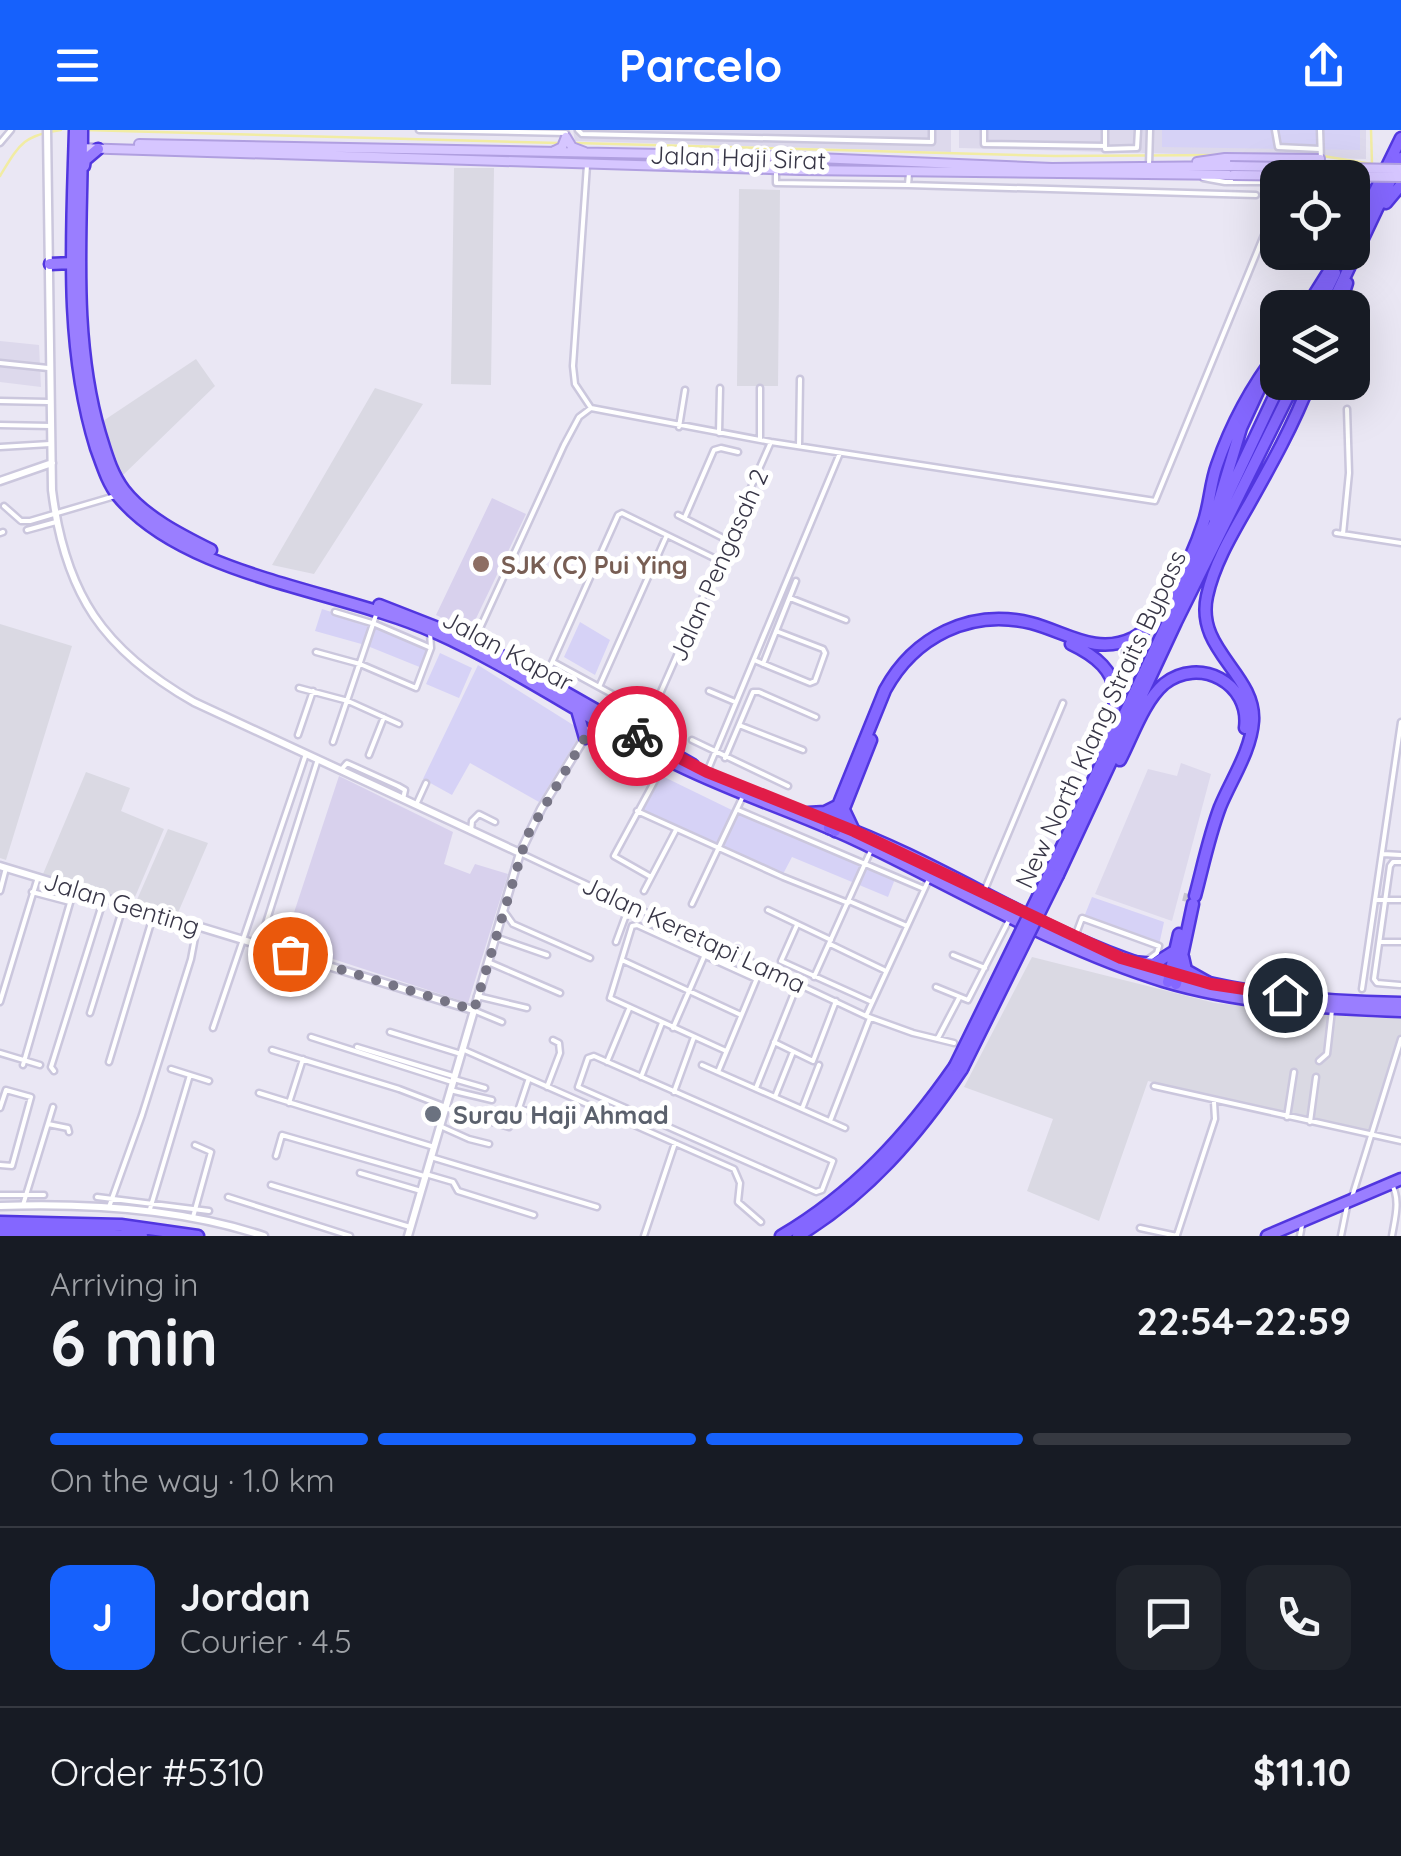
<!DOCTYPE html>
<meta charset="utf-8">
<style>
body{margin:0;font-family:Quicksand,sans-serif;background:#20242c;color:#f1f3f6;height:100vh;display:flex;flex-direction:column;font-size:38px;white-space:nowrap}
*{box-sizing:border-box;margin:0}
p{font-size:32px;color:#9ea1a6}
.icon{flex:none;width:55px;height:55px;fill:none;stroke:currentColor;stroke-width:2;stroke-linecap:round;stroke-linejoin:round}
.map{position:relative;height:1106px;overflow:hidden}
.sheet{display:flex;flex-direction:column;background:#171b24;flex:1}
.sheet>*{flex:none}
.tools{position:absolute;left:1260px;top:30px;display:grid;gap:20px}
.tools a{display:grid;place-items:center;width:110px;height:110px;border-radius:20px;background:#171b24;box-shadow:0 10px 40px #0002;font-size:50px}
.pin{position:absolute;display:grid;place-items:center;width:85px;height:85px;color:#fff;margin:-42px;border:5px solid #fff;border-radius:50%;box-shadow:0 2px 10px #0007}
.courier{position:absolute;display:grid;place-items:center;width:100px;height:100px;margin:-50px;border:8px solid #e11d48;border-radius:50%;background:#fff;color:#222;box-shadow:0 2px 12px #0007}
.head em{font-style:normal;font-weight:700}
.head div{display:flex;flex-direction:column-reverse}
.head{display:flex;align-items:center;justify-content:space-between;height:170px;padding:0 50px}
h1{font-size:65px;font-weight:700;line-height:75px}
.bar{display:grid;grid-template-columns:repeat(4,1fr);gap:15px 10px;align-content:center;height:120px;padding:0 50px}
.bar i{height:12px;border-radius:8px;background:#363941}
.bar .active{background:#1661fc}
.bar p{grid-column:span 4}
.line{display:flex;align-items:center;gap:25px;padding:0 50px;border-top:2px solid #363941}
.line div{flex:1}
.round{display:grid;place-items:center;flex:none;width:105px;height:105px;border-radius:20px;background:#20242c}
header{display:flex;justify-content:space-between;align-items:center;height:130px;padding:0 50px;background:#1661fc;color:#fff;font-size:45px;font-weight:700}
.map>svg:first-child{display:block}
</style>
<header><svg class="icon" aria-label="menu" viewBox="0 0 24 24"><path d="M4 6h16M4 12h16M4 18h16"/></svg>Parcelo<svg class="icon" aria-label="share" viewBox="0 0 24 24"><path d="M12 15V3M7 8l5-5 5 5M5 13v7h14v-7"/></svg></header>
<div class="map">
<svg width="1401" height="1106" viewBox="0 0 1401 1106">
<rect width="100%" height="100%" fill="#eae7f4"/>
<path fill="#ddd9ec" d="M573 0H951V22L575 11Z
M959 0H1366V29L959 18Z
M0 211 39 215 41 257 0 252Z
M1181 633 1211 644 1172 791 1095 764 1148 639 1177 646Z"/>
<path fill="#d6d2f6" d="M1162 0H1360V20L1162 17Z
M322 479 378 497 429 519 422 538 365 515 315 501Z
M580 492 610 510 595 545 564 527Z
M440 523 472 538 459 568 426 554Z
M478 535 578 598V608L539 672 470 633 452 665 423 649Z
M660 645 740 684 895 749 888 767 792 727 782 746 640 681Z
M1092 767 1164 792 1159 815 1084 787Z"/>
<path fill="#dad9e3" d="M454 38H494L491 255 451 254Z
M739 59 780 60 778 256H737Z
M196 229 215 256 122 346 103 291Z
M375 258 423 274 314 444 272 435Z
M0 494 72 516 6 730 0 728Z
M86 642 130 658 121 681 164 699 132 774 43 744Z
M168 699 208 713 177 785 136 772Z
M1032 827 1215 873 1301 882 1401 887V904L1370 1003 1148 951 1099 1091 1027 1061 1053 989 964 957Z"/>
<path fill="#d8d1ed" d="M492 368 526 384 470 501 436 485Z
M339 646 453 702 444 734 470 744 475 734 508 744 468 873 284 813Z"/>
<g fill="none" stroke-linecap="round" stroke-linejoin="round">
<path stroke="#f1eca3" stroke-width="2.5" d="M85 0 558 13
M576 13 1055 26 1225 25
M1243 24 1315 25
M1323 26 1372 34 1371 0
M0 46C19 15 23 5 61 0"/>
<path stroke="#c6c4d1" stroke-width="10" stroke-dasharray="10 5" stroke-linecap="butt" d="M1187 772 1189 764"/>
<defs>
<path id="minor" d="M419 0 566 3
M578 0 582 4 932 12V0
M984 0V14L1105 16
M1105 0V19L1137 18 1138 0
M1275 0 1278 17 1320 19
M1320 0 1321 30
M0 13 11 0
M587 35 573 236 575 254 591 278 771 312 1155 371 1278 71
M1149 35 1150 0
M776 40V53L908 55
M909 43 908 55 1256 65
M1203 48 1225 52H1278
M0 233 48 238
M0 271 48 272
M0 295 50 296
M679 297 685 260
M719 303 720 258
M760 309V258
M799 316 800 249
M0 317 50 314
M4 376 21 391H30L115 366
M678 385 729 411
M685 387 714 320 721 318 738 322
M27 400 56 392
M0 403 3 402
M1336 403 1401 413
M1343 404 1349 343 1347 279
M790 468 846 490
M335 482 375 494 431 518
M465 506 474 503 481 496 564 315 579 287 591 278
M316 522 360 534 416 558 431 518 430 502
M754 530 810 553 815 551 825 523 823 519 776 501
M553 532 645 582
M763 534 796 451
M546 546 618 385 622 383 720 431
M599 557 666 407
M299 558 348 571 399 594
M709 561 735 572
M739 595 803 620
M634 601 645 582H652L771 312
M298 605 313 561
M692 610 788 656
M333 612 376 485
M369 625 384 587
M725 628 753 562H759L816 587
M341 640 347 633 398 656 405 660 403 669
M707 642 840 323
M416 675 426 653
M738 680 924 759
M637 681 783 747 848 773
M471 701 472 691 479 684 495 692
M520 723 866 886 913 903 954 913
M1383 724 1401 725
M651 747 614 726 666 630
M985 759 1063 573
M0 761 6 738
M644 761 676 700
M32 762 70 772
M1377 770H1401
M849 771 907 796
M692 774 744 664
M503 780 513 794 590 828
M768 780 831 810
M797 795 781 831 872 872
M1076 804 1082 788 1159 816 1157 823 1146 831
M495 807 547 825
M616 812 630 774
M1381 812H1401
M830 814 886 841
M259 815 318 629
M953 825 985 838
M622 830 741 885
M488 832 560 863
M814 847 872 718
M1400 855 1377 853 1374 849 1390 736 1393 732H1401
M936 857 968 870 1009 790
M1362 859 1401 592
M477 866 527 878
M0 872 38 747
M473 880 502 892
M90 883 124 774
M866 886 929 749
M213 898 306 624
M673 898 710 813
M390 902 461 924
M311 907 452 952
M938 908 959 868
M774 912 813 931 836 871
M357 917 453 946
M462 919 734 1039 740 1053 738 1072 761 1092
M272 920 399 959 446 977
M726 921 610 868 632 796 637 795 756 849
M0 923 40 935
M594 926 833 1031 822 1060 816 1062 578 957 588 928Z
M1319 931 1327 924 1332 880
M109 932 154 783
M607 932 629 879
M23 935 74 759
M702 935 845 998
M54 941 51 937 104 768
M718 942 762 836
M190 945 209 951
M641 947 662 893
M454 949 485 958
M528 951 519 978 539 985
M1154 956 1401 1011
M547 957 560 923 559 913 553 910
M756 958 798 853
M450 960 492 970
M674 962 694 907
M259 963 434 1017
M775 967 793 922
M289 973 303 929
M0 978 6 960 31 967 12 1036 0 1035
M445 978 509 997
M802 979 819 935
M1287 987 1294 942
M830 991 870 888
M1310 992 1316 947
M48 994 68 998 69 1002
M440 996 469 1009 489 1014
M276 1026 282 1005 424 1046
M431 1027 597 1077
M360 1043 421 1061
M429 1045 453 1052 458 1061 534 1085
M1391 1053C1401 1069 1395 1088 1392 1106
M271 1055 410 1097
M0 1065H44
M97 1067 209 1081
M228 1067 350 1106
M1352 1067 1401 909
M23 1075 53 977
M109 1077 142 985 191 829 197 797
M150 1079 190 945 171 939
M193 1087 211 1022 195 1015
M1140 1098 1177 1106
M1177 1105 1215 989 1214 972
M644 1106 675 1013
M1300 1106 1302 1095
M1341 1106 1347 1076"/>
<path id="tertiary" d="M47 0 52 360C65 464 103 520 194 572L520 723
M0 351 52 333
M0 736 473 880
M0 1076C88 1073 180 1078 264 1106
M408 1106 520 723 541 679 596 589"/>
<path id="secondary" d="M139 14 769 26 1052 38 1230 36
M78 18 799 40 1233 45
M554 21 562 17 566 7 572 17 585 22
M1197 32 1225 28 1320 29"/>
<path id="trunk" d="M75 0C72 106 64 215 96 318 102 334 107 352 118 366 184 447 341 460 434 502 515 538 588 590 668 630 728 661 794 681 856 710 957 758 1056 818 1163 851 1240 874 1322 878 1401 881
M82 0C82 101 71 206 100 304 106 323 111 343 124 360 145 387 181 405 211 420
M84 36 85 30 98 19
M50 134 73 133
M379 475 484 516 693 635
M577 580 585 608 593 603 613 601
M833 693C934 729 1023 791 1124 828 1211 861 1308 872 1401 873
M1267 1106 1401 1049"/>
<path id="motorway" d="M1352 60 1358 72 1352 87
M1386 73 1401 55
M1352 108 1401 8
M1306 178 1341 122
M1318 178 1335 143
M1330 178 1401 28
M1339 178 1347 153
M1214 388 1241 298 1266 244
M1071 514C1128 541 1120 572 1100 623
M1120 630C1132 607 1144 571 1164 554 1199 526 1251 553 1245 598
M844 680 854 701
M808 683 825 682 837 676
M829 698 885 560C914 507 970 478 1031 493 1066 502 1096 526 1133 508 1162 493 1193 425 1203 394 1210 375 1210 354 1217 335 1232 292 1251 257 1278 222
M835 701 871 610
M1050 742 1281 252
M1058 745 1176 492 1295 252
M1195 766C1203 736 1209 706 1220 677 1231 650 1251 621 1253 591 1256 544 1195 520 1207 466 1214 434 1232 404 1248 376 1271 335 1293 296 1310 252
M1183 827 1186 840 1211 854
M1133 832 1154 834 1173 822
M1168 852 1179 804
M1176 854 1193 774
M0 1092 121 1095 198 1106
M0 1101 142 1106
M781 1106C854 1063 907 1005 955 936
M798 1106C867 1064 918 1005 962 939"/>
</defs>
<use href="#minor" stroke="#cbc7dd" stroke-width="9"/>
<use href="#tertiary" stroke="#cbc7dd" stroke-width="11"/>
<use href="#secondary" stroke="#b09fe0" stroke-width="12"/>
<use href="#trunk" stroke="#5136df" stroke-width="15"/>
<use href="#motorway" stroke="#5136df" stroke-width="15"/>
<use href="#minor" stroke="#fff" stroke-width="4"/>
<use href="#tertiary" stroke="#fff" stroke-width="6"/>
<use href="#secondary" stroke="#d6c6ff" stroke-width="8"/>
<use href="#trunk" stroke="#9a7eff" stroke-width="10"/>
<use href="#motorway" stroke="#8467ff" stroke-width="10"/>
<defs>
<path id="secondary-bridge" d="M1230 36 1401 39
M1233 45 1401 47"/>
<path id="motorway-bridge" d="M955 936 1050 742
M962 939 1058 745"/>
</defs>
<use href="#secondary-bridge" stroke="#b09fe0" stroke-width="12" stroke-linecap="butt"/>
<use href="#motorway-bridge" stroke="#5136df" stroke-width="15" stroke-linecap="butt"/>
<use href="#secondary-bridge" stroke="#d6c6ff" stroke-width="8"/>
<use href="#motorway-bridge" stroke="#8467ff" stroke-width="10"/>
</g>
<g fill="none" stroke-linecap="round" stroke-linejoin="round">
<path stroke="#767484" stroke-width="10" stroke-dasharray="0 18" d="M290 824 474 880 527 706 599 584 637 606"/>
<path stroke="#e11d48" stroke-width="12" d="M637 606 707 642 854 701 1121 828 1211 854 1285 865"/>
</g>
<circle fill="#8d6e63" stroke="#fff" stroke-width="4" cx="481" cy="434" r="10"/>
<circle fill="#6b7280" stroke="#fff" stroke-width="4" cx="433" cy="984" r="10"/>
<g text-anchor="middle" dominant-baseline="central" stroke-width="10" stroke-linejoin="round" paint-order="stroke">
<g font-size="25" fill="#383647" stroke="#fff">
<text transform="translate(738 27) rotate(2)">Jalan Haji Sirat</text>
<text transform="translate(718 435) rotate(-66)">Jalan Pengasah 2</text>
<text transform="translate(508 520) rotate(28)">Jalan Kapar</text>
<text transform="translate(1100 589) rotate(-65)">New North Klang Straits Bypass</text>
<text transform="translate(122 773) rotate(17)">Jalan Genting</text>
<text transform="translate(694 804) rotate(25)">Jalan Keretapi Lama</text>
</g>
<g font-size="25" font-weight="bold" fill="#785e54" stroke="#fff" text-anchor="start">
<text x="501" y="434">SJK (C) Pui Ying</text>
</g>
<g font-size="25" font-weight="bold" fill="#5b616d" stroke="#fff" text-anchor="start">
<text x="453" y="984">Surau Haji Ahmad</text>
</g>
</g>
</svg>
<div class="tools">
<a><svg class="icon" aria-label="locate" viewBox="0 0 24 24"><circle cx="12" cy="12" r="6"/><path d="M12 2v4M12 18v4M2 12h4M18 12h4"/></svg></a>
<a><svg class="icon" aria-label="layers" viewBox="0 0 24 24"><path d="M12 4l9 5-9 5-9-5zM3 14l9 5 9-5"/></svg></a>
</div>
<div class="pin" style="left:290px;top:824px;background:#ea580c"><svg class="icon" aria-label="bag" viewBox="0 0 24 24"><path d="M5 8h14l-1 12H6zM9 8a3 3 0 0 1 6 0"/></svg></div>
<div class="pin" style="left:1285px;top:865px;background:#1f2937"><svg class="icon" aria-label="home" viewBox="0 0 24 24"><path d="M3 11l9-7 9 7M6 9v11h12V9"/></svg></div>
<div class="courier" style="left:637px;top:606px"><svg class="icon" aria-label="bike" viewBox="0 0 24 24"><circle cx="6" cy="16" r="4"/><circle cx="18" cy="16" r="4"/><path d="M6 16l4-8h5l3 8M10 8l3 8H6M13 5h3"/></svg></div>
</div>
<section class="sheet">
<div class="head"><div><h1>6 min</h1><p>Arriving in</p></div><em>22:54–22:59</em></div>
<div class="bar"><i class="active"></i><i class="active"></i><i class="active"></i><i></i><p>On the way · 1.0 km</p></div>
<div class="line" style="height:180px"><b class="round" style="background:#1661fc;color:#fff">J</b><div><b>Jordan</b><p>Courier · 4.5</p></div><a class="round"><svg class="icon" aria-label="chat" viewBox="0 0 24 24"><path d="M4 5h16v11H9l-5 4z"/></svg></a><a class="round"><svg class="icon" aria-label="phone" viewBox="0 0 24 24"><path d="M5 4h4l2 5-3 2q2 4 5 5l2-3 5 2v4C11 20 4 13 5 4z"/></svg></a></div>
<div class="line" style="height:130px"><div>Order #5310</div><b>$11.10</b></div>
</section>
